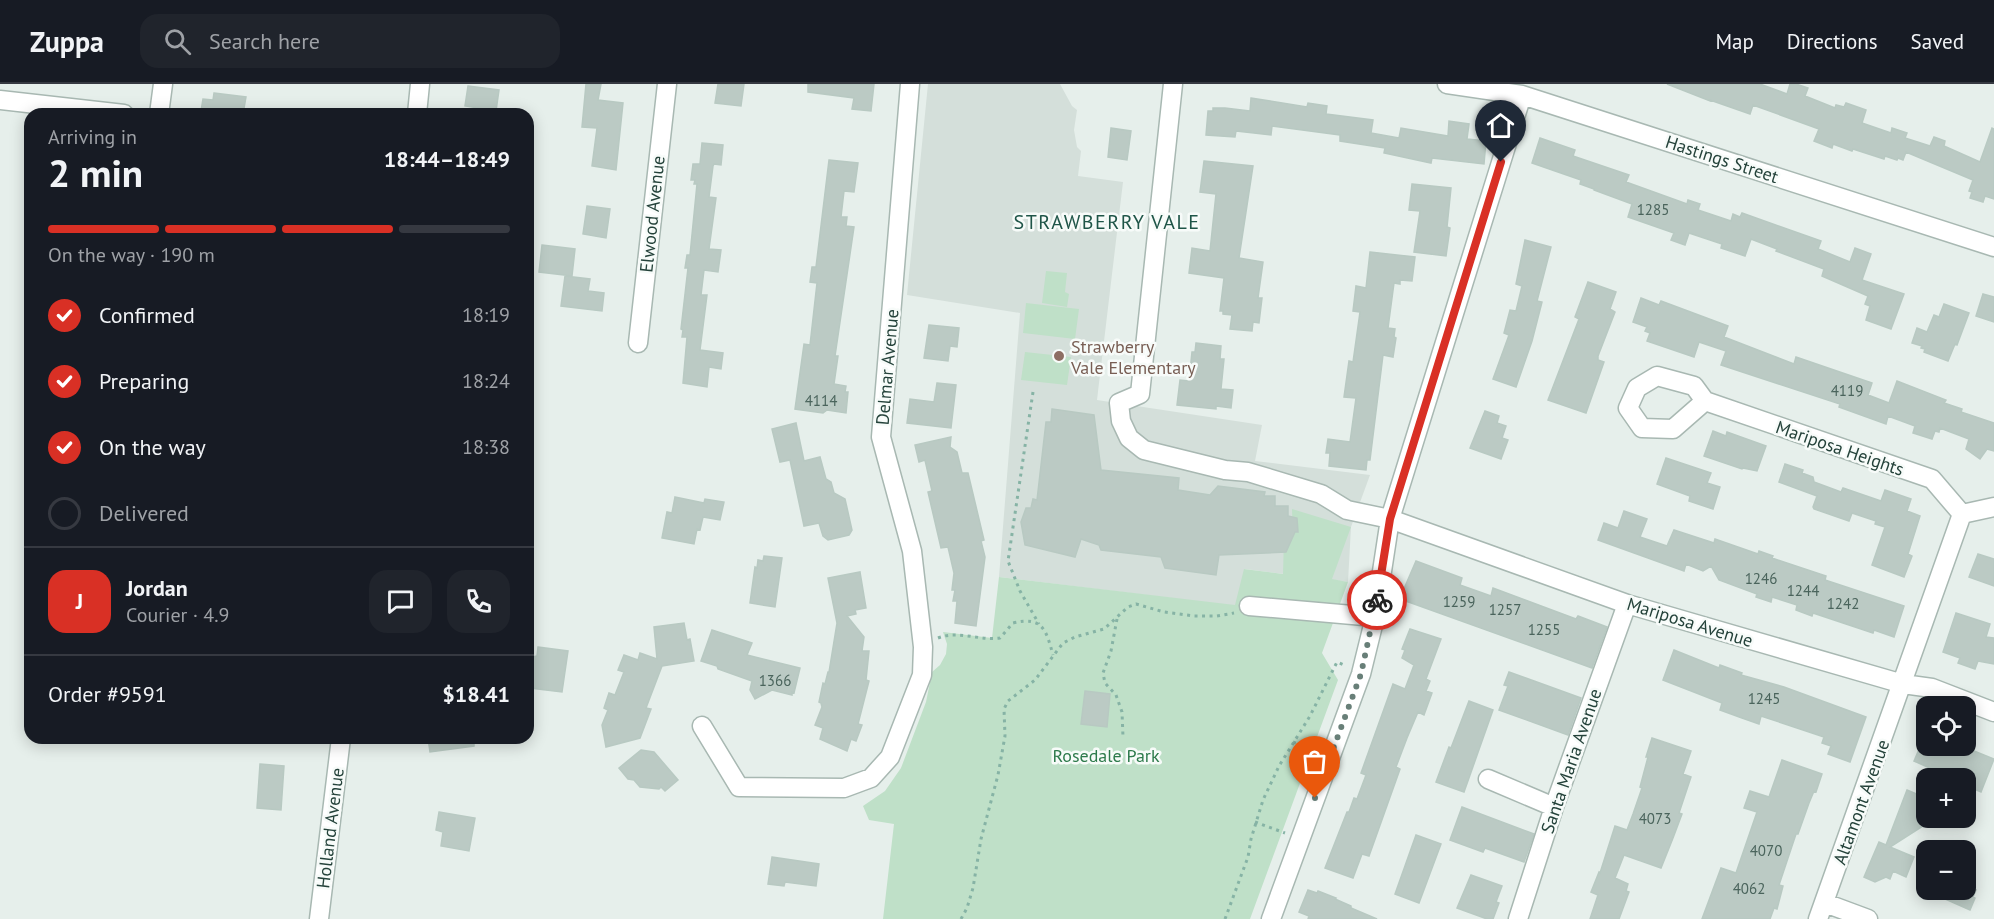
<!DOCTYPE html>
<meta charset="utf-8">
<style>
body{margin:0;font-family:"PT Sans",sans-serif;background:#20242c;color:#f1f3f6;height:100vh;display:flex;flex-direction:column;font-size:22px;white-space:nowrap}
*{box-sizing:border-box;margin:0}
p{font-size:20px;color:#9ea1a6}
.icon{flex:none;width:33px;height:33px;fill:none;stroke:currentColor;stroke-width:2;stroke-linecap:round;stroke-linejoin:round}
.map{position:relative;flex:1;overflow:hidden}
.drawer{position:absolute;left:24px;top:24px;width:510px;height:636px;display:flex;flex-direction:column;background:#171b24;border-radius:18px;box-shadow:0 3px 15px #0003}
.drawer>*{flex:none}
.buttons{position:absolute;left:1916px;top:612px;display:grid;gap:12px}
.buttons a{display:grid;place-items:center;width:60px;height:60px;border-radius:12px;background:#171b24;box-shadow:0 3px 15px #0003;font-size:30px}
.pin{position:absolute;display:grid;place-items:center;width:51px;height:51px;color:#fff;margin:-62px -26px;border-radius:50% 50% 50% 0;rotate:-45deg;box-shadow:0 0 6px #0007}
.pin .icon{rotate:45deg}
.courier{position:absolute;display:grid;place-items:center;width:60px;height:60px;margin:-30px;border:4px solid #d93025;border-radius:50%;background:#fff;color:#222;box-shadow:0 2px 8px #0007}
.headline em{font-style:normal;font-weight:800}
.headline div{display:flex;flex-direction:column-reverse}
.headline{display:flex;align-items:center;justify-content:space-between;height:102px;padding:0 24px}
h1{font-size:39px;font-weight:800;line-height:45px}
.bar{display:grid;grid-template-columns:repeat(4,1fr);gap:9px 6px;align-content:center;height:72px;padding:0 24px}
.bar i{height:8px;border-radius:4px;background:#363941}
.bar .on{background:#d93025}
.bar p{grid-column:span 4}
.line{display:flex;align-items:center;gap:15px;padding:0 24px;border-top:2px solid #363941}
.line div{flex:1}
.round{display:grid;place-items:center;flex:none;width:63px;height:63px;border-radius:18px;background:#20242c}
ol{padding:0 24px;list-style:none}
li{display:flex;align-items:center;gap:18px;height:66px}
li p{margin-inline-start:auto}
li .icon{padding:6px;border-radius:50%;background:#d93025;color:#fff;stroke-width:4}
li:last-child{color:#9ea1a6}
li i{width:33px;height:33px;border:3px solid #363941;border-radius:50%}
header{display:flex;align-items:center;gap:36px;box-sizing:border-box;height:84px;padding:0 30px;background:#171b24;border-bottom:2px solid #363941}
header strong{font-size:28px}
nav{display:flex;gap:33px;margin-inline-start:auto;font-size:21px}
.search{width:420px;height:54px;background:#20242c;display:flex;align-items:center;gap:15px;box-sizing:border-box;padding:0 21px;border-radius:18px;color:#9ea1a6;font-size:22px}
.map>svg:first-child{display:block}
</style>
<header>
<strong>Zuppa</strong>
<div class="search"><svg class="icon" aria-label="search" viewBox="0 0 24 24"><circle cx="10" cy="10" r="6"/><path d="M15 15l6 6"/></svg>Search here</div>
<nav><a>Map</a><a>Directions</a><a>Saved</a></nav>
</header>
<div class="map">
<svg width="1994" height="835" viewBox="0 0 1994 835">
<rect width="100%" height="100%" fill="#e6efeb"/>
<path fill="#d4dfda" d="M928 0H1060L1072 22 1077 26 1074 46 1077 63 1081 67 1078 92 1123 98 1097 316 1262 341 1255 377 1370 391 1351 443 1348 498 1245 485 1236 522 999 493 1020 229 907 211Z"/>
<path fill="#bfe0c8" d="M1046 187 1067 189 1065 208 1069 210 1067 223 1042 219Z
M1026 219 1079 225 1075 255 1023 249Z
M1025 268 1071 273 1067 301 1021 296Z
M1292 425 1351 443 1332 495 1348 498 1322 569 1338 596 1250 835H883L894 740 869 736 863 722 885 707 901 684 926 618 932 588 940 581 946 570 947 560 943 548 992 554 999 493 1235 521 1244 485 1283 490 1284 453H1293Z"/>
<path fill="#bbcac4" stroke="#b8c9c2" stroke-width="1.5" d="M586 0H601L598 16 623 19 616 86 592 82 597 44 582 43Z
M718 0H744L741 22 715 19Z
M808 0H874L871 27 852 25 854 14 808 8Z
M1667 0H1760L1787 10 1790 0H1796L1808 4 1805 12 1835 24 1836 21 1844 23 1846 19 1866 26 1862 39 1891 49 1892 44 1907 49 1905 54 1930 62 1934 53 1945 57 1944 62 1980 78 1992 44 1994 45V115L1985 112 1983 118 1970 114 1972 108 1969 107 1973 96 1906 68 1903 76 1898 74 1897 76 1885 72 1884 75 1853 65 1852 67 1833 60 1832 64 1814 57 1819 45 1753 21 1750 30 1710 16V17Z
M468 2 499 6 496 27 465 22Z
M214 9 246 13 243 30H206V28L201 27 203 15 213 16Z
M1251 14 1307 23 1308 19 1327 22 1326 30 1373 36 1371 49 1399 54 1401 44 1448 52 1449 37 1469 40 1467 55 1486 57 1484 80 1432 74 1431 79 1384 69 1385 64 1340 57V51L1272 42 1271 51 1236 47 1235 53 1206 51 1208 27H1213V24H1225L1250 27Z
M1111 44 1131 47 1127 76 1108 73Z
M1540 54 1575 66 1573 72 1629 91 1626 98 1687 120 1688 116 1700 120 1698 126 1731 137 1733 130 1740 133 1742 129 1821 157 1818 165 1850 178 1855 164 1871 170 1862 196 1904 210 1891 245 1866 236 1870 222 1865 220 1868 212 1822 192 1824 185 1776 167 1777 165 1751 155 1745 172 1721 164 1722 160 1689 149 1685 161 1671 156 1674 149 1628 133 1632 120 1594 106V105L1580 100 1581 96 1532 79Z
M702 59 723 61 721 81 714 80 713 82 709 113 716 114 709 165 721 166 718 188 704 186 701 211H707L700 266 723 269 721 285 709 283 707 303 683 299 687 253H682L683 246 681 245 688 184H685L687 171H690L697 100H694L695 96H691L693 80H700Z
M829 76 858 79 854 108 844 107 841 133H847L846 142 854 143 835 272H838L834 300 846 302 845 308H848L846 329 827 326 823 329 795 325 804 260 810 261 817 199 810 198 812 183H816Z
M1204 77 1253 82 1239 174 1263 178 1258 214H1262L1259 239 1253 238 1252 247 1230 245 1232 231 1223 230V227H1220L1224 194 1189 189 1192 164 1210 167 1216 110 1200 108Z
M1412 100 1451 104 1447 143 1450 144 1446 172 1414 168 1420 127 1409 126Z
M587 122 610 125 606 154 583 150Z
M1525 156 1551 163 1537 217 1542 218 1532 257 1516 303 1493 295 1509 251 1504 249 1510 226 1516 227 1522 202 1516 200Z
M542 161 575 165 572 192 539 188Z
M1370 168 1415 173 1412 197 1400 196V200L1394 199 1388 244 1395 245 1394 253 1396 254 1393 273 1383 271 1370 376H1367L1366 386 1329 382 1330 369H1326L1328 355 1350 358 1356 314 1344 313 1349 277 1353 278 1360 228 1353 227 1356 202 1366 204Z
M565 192 590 195 588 207 604 209 602 227 561 222Z
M1588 198 1616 208 1610 225 1615 228 1598 272V276L1604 278 1586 329 1548 316 1579 235 1575 233Z
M1983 210 1994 213V238L1976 232Z
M1641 214 1659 221 1661 217 1728 242 1724 253 1794 280 1796 273 1872 299 1868 311 1889 319 1897 297 1946 316 1944 319 1962 325 1961 328 1994 339V367L1987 365 1980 375 1966 365 1969 355 1940 344 1939 348 1935 347 1932 355 1913 349 1915 342 1888 332 1886 340 1839 323 1840 320 1721 281 1726 267 1699 258 1694 273 1647 257 1650 249 1645 247 1647 243 1633 238Z
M1944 220 1969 229 1957 261 1955 260 1948 277 1924 268 1925 265 1921 264 1922 262 1912 259 1917 244 1927 248 1934 231 1939 233Z
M929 241 959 244 957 263 950 262 948 277 924 274Z
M1196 259 1221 262 1220 275H1224L1221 305 1233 306 1231 324 1216 322V325L1177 321 1180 296 1189 297 1192 268H1195Z
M937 299 956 301 951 344 907 339 910 315 934 318Z
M1052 325 1094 331 1101 386 1179 394 1178 406 1210 411 1218 402 1265 408 1264 412H1275V422H1288V432L1297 434 1298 448H1295L1286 468 1219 471 1216 491 1165 484 1161 473 1101 466 1099 461 1081 455 1075 473 1025 461 1021 438 1026 424H1031L1033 415 1037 416 1046 338H1051Z
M1485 327 1499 332 1497 339 1506 342 1502 354 1508 356 1501 375 1470 364Z
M796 339 804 377 820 373 826 395 831 398 834 409 845 415 852 446 849 451 828 456 823 452 819 439 804 442 790 376 780 378 772 345Z
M1713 347 1726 352 1727 348 1766 362 1757 387 1743 384 1742 385 1704 372Z
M951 353 950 363 957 368 962 389H968L984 456 981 457 985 473 976 542 955 539 957 517H953L955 506H952L954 489 948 463 941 464 928 408 932 407 925 376 919 378 915 361Z
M1666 374 1711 389 1707 399 1720 403 1713 425 1689 417 1690 412 1657 400Z
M1785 380 1803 386 1802 389 1813 393 1814 398 1841 408 1843 404 1881 417 1885 406 1911 415 1907 427 1920 432 1908 470 1912 472 1904 493 1872 481 1885 443 1875 440 1876 437 1852 429 1849 437 1814 425 1813 423 1817 412 1779 398Z
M675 413 704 419 705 415 724 418 720 436 703 433 700 446 697 445 694 460 662 454 667 428 672 429Z
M1624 427 1647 435 1640 453 1667 462 1674 446 1714 459 1715 455 1758 470 1759 467 1773 472 1772 474 1826 492 1825 496 1904 522 1894 553 1874 546 1873 549 1813 529 1812 532 1796 526 1797 521 1772 513 1771 518 1756 513 1757 510 1719 496 1711 482 1703 487 1686 480 1684 487 1598 456 1604 439 1618 444Z
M1978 470 1994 475V502L1969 493Z
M764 472 782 474 775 523 750 519 755 483 757 484 758 476 763 477Z
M1416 477 1462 494 1460 501 1491 512 1493 504 1576 535 1578 532 1607 543 1592 584 1403 516 1406 508 1403 507Z
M860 488 866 524 855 526 856 530 847 532 864 553 862 567H869L866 596 869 597 858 640 862 641 856 657 851 655 847 667 820 655 823 644 815 641 822 623 821 619 819 618 823 599 825 600 828 588H829L837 539 828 494Z
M1956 529 1990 540 1986 553 1994 554V580L1978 577 1975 585 1958 579 1960 574 1943 568Z
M684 539 687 556 690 555 694 577 662 582 646 624 651 625 640 654 606 663 602 641 608 626 604 624 609 609 615 611 624 588 618 586 624 571 638 576 640 569 657 575 654 543Z
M1410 545 1441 555 1426 595 1430 597 1426 607 1432 609 1424 631 1418 628 1407 654 1396 683 1400 685 1369 772 1362 770 1353 794 1325 784 1347 728H1349L1354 714 1357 715 1366 691 1361 689 1393 600 1405 605 1414 581 1402 574 1405 566 1402 565Z
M712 546 752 559 747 571 800 584 794 609 792 608V611L772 606 755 615 750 606 752 597 718 585 717 582 701 577Z
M538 563 568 567 562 608 530 604 532 573 537 572Z
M1674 566 1719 584 1720 581 1742 589 1741 591 1784 603 1866 633 1850 678 1828 670 1831 662 1822 659 1824 653 1761 632 1759 640 1742 634 1720 626 1722 619 1663 596Z
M1509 588 1581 614 1568 651 1499 626 1508 602 1504 601Z
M1085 607 1110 610 1107 643 1081 640Z
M1469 617 1493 626 1464 708 1436 698 1449 663 1451 664Z
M428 654H474V662L430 668Z
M1652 654 1691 667 1683 690 1691 693 1679 729 1682 730 1673 754 1661 784 1624 771 1615 794 1628 800 1626 807 1629 808 1619 835H1590L1598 811 1591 808 1599 788 1600 789 1615 742 1627 746 1633 730 1642 704 1640 703 1648 673H1646Z
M1923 656 1926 657V662H1965L1966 660 1972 662 1974 667 1994 675 1981 708 1965 701V694H1928L1932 685 1914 677Z
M641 666 654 668 678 696 665 707 661 703 659 705 640 703 634 696 628 695 619 684Z
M1782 676 1822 690 1816 708 1814 707 1809 719 1798 750H1796L1779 801 1783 802 1777 825 1774 824 1770 835H1702L1721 784 1736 789 1757 728 1744 724 1750 707 1769 713Z
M260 680 284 682 281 726 257 724Z
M1907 706 1926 714V740L1890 763 1914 773 1906 793 1893 787 1890 795 1886 793 1875 798 1864 793 1879 758 1886 761Z
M1462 723 1534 750 1524 778 1485 764 1483 768 1450 756Z
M439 728 475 734 469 767 441 762 443 748 436 746Z
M1416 751 1441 760 1419 819 1395 810Z
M772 773 819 780 816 802 785 798 784 802 768 800Z
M1471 791 1502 802 1496 818 1499 819 1493 835H1487L1457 824Z
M1308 806 1317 809 1318 807 1336 814 1335 815 1351 822V824L1377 835H1308L1309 832 1299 828Z
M1925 806H1976L1973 813 1975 814 1970 826Z"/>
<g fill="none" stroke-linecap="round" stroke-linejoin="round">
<defs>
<path id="minor" d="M1173 0 1140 310 1119 319 1121 337 1129 354 1144 366 1225 386 1248 388 1321 410 1347 426 1390 435 1627 520 1903 600 1932 604 1994 628
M1447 0 1522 11 1994 163
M0 16 124 30
M159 30 163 0
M417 30 420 0
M638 259 667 0
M1705 317 1673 345 1642 344 1628 324 1637 304 1657 292 1694 302 1705 317 1932 395 1962 430
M1962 430 1994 423
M1249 522 1375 533
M702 642 739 703 844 704 871 694 890 673 922 591 923 563 912 467 881 353 910 0
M1488 695 1554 723
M1825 819 1868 835
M319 835 341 654
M1271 835 1361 590 1375 533 1390 435 1522 11
M1518 835 1554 723 1627 520
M1818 835 1962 430"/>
</defs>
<use href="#minor" stroke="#a8b8b2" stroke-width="21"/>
<path stroke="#86b3a5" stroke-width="3" stroke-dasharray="3 4.5" stroke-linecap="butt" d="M1033 308 1008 477 1020 507 1039 540
M1117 535 1111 567 1103 589 1105 599 1116 611 1122 628 1123 653
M938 554C958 546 980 557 1000 554L1013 539C1043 532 1046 546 1053 571
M1293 658 1317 667
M1255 738 1285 749
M961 835 967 824 973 804 981 755 998 691 1005 652 1004 625 1008 617 1035 596 1063 559 1075 553 1104 545 1128 523 1136 520 1164 528 1194 532H1217L1234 529
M1225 835 1248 773 1251 755 1263 716 1279 682 1310 632 1337 578 1346 582"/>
<use href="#minor" stroke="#fff" stroke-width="18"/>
</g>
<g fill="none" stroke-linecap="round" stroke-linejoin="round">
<path stroke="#687f78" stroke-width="6" stroke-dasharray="0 10.8" d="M1315 714 1361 590 1377 516"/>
<path stroke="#d93025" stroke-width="8" d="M1377 516 1390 435 1501 78"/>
</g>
<circle fill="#8d6e63" stroke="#f7fbf9" stroke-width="2" cx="1059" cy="272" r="6"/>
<g text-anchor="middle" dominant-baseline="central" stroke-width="5" stroke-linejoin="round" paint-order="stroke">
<g font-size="15" fill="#4a645c">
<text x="1653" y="125">1285</text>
<text x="1847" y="306">4119</text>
<text x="821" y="316">4114</text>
<text x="1761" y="494">1246</text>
<text x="1803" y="506">1244</text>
<text x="1459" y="517">1259</text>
<text x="1843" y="519">1242</text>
<text x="1505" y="525">1257</text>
<text x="1544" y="545">1255</text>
<text x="775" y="596">1366</text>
<text x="1764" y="614">1245</text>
<text x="1655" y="734">4073</text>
<text x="1766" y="766">4070</text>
<text x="1749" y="804">4062</text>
</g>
<g font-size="18" fill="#24423a" stroke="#f7fbf9">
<text transform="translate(1722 75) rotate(18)">Hastings Street</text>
<text transform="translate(652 130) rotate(-84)">Elwood Avenue</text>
<text transform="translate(887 283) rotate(-85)">Delmar Avenue</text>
<text transform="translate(1840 364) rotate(19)">Mariposa Heights</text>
<text transform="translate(1690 538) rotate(17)">Mariposa Avenue</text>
<text transform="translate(1571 677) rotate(-71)">Santa Maria Avenue</text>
<text transform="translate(1861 718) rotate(-70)">Altamont Avenue</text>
<text transform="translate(330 744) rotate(-83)">Holland Avenue</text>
</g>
<g font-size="18" fill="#785e54" stroke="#f7fbf9" text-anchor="start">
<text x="1071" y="262">Strawberry<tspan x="1071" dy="21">Vale Elementary</tspan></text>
</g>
<g font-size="18" fill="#2d7a4b" stroke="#f7fbf9">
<text x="1106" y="671">Rosedale Park</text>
</g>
<g font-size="20" letter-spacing="1.5" fill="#1f5548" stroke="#f7fbf9">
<text x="1107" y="138">STRAWBERRY VALE</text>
</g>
</g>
</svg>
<div class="buttons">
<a><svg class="icon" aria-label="locate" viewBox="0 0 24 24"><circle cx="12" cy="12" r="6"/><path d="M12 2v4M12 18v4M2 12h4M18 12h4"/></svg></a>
<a>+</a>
<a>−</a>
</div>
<div class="pin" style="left:1315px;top:714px;background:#ea580c"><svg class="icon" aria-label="bag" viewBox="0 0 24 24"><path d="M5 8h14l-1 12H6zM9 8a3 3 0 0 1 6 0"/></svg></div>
<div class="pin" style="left:1501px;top:78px;background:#1f2937"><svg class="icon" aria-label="home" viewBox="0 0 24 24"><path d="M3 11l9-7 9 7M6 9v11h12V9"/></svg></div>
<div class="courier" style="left:1377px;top:516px"><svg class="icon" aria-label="bike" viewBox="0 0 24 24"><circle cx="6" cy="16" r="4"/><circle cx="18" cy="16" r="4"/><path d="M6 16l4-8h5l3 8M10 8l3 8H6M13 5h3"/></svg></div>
<section class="drawer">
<div class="headline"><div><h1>2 min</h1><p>Arriving in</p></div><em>18:44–18:49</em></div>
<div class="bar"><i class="on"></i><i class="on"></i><i class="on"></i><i></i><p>On the way · 190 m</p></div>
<ol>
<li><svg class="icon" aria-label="check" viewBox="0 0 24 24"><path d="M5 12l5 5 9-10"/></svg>Confirmed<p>18:19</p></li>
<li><svg class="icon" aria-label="check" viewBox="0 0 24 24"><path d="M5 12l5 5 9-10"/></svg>Preparing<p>18:24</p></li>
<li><svg class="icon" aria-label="check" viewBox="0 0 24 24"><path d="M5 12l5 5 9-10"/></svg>On the way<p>18:38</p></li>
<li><i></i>Delivered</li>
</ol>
<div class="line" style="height:108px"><b class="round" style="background:#d93025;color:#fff">J</b><div><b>Jordan</b><p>Courier · 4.9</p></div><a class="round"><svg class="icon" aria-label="chat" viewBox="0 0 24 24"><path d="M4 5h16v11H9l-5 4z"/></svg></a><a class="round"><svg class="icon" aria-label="phone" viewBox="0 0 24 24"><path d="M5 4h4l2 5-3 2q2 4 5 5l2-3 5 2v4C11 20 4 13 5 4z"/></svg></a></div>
<div class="line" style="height:78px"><div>Order #9591</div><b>$18.41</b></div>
</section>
</div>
